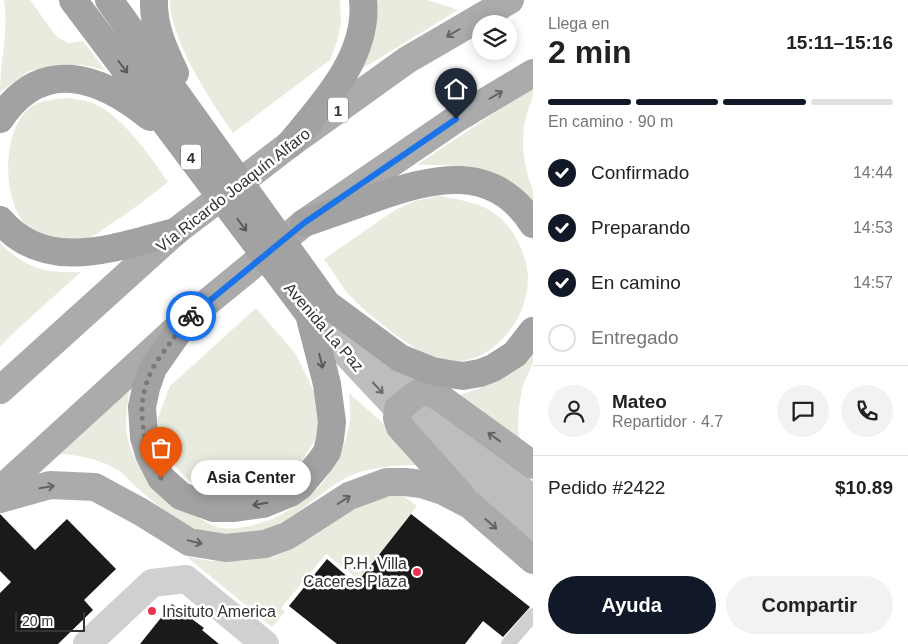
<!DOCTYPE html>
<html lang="es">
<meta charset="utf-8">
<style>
body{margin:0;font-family:Arial,sans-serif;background:#f2f2f2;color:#222;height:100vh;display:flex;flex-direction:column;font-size:19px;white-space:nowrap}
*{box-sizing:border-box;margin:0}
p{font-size:16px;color:#767676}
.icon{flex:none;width:28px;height:28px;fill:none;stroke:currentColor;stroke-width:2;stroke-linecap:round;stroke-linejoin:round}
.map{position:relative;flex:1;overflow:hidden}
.details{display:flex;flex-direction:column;background:#fff;width:375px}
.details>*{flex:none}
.tools{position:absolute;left:472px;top:15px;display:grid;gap:10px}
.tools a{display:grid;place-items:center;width:45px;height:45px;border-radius:50%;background:#fff;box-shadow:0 2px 12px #0003;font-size:25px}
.scale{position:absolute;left:15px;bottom:12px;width:70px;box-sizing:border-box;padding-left:5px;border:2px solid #333;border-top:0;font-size:14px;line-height:18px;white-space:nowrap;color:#333;-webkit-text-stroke:4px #fff;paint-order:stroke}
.pin{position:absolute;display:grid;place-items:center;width:42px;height:42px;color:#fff;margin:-51px -21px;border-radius:50% 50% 50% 0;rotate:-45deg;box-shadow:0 0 5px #0007}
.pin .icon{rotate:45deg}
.courier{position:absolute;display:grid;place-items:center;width:50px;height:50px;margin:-25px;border:4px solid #1a73e8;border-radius:50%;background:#fff;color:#222;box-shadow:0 1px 6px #0007}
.bubble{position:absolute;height:35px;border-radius:18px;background:#fff;box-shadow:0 2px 12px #0003;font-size:16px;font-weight:700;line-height:35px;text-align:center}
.head em{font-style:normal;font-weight:700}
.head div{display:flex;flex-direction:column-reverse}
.head{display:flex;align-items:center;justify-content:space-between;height:85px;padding:0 15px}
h1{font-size:32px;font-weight:700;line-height:38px}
.bar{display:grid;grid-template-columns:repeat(4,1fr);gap:8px 5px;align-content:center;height:60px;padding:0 15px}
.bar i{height:6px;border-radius:4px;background:#e0e0e0}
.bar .on{background:#111827}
.bar p{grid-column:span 4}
.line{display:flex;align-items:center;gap:12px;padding:0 15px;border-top:1px solid #e0e0e0}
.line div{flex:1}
.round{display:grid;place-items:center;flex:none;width:52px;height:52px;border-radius:26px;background:#f2f2f2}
ol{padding:0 15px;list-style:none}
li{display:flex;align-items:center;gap:15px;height:55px}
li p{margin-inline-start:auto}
li .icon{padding:5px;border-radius:50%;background:#111827;color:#fff;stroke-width:4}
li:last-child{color:#767676}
li i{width:28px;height:28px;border:2px solid #e0e0e0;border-radius:50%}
.primary-button{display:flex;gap:10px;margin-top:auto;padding:10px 15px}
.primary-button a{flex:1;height:58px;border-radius:30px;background:#111827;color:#fff;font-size:20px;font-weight:700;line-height:58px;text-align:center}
.primary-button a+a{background:#f2f2f2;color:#222}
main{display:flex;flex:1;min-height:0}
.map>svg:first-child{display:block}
</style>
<main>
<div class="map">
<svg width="533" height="644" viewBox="0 0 533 644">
<rect width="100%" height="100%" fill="#fff"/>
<path fill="#e7ecde" d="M4 0H30L56 36 68 43 83 41 105 70 82 65H57L29 71 0 92C0 60 9 33 4 0Z
M170 0H340L341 22 338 39 330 60 233 133C211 102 169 38 170 0Z
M372 0H428L458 10 357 72Z
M533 87V95L524 124 523 146 525 163 529 180 533 190V212L467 168 446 165H417Z
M71 98C77 100 84 100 90 102 120 112 151 157 168 182 149 197 130 212 109 225 103 229 97 235 90 237 81 240 73 241 63 240 52 239 41 236 31 230 0 205 0 125 34 105 46 99 58 99 71 98Z
M440 196C456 199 481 203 494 213 514 227 527 254 528 278 528 322 489 369 443 361 420 357 370 316 353 299 342 288 333 271 324 259L395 210 415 201Z
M0 243C25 268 46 274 81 272L12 334 0 347Z
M256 308 295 353 314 391 319 422 316 438 302 461 283 477 257 488 229 493 209 489 189 481 166 456 156 423 170 386Z
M533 347V363L523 385 519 407 518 431 522 445 471 402 455 397 480 388 500 378Z
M131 379C129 397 124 417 127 435 131 460 144 471 161 488 177 503 187 512 206 522 210 524 215 527 220 528 256 532 297 510 321 485 331 473 345 446 348 431 351 419 350 405 349 393L430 465C401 465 368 465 342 480 305 502 283 534 236 536 189 537 167 513 134 485 128 480 124 473 117 470 95 456 73 455 48 453Z
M398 492 417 506 359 580 326 554 281 608 285 612 272 627 187 557 210 561H238L273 557 295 548 319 525 348 506Z"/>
<path fill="#1a1a1a" d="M0 514 35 550 67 519 116 569 84 600 93 610 58 644H0V593L11 582 0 571Z
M411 514 530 607 503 637 483 621 465 644H337L289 606 327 559 356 584Z
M172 604 204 628 202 630 219 644H140Z"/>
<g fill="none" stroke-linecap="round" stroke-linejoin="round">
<path stroke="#d0d0d0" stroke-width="14" d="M508 644 533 615"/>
<path stroke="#d0d0d0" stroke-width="28" d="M87 644 152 583 186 579 265 644"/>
<path stroke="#bdbdbd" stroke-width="28" d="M309 314 412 424 533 531
M354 332 413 396 533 500"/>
<path stroke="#ababab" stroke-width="28" d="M0 390 175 232 290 144 407 60 510 0
M0 490 188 318 304 223 456 119 533 73
M462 496 400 427 397 418 398 409 418 393 427 391 442 399 533 465
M0 499 50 485 95 487 141 512 189 542 226 548 265 544 287 536 349 496 387 482H405L421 484 443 491 470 505 533 560"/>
<path stroke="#a2a2a2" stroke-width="28" d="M73 0 309 314 327 384 332 422 330 439 327 452 320 462 300 486 290 493 263 504 234 508H214L181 496 161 478 149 454 144 437 142 407 146 388 153 368 188 318
M109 0 327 304 400 358 432 371 449 374 463 376 480 373 493 368 515 354 533 331
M154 0C153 26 164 50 175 73
M0 119C42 55 101 77 150 117
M290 144C323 104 369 56 363 0
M0 220C46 275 116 247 175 232
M304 223C327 215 350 207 372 199 432 178 492 161 533 224"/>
</g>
<defs><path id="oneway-shaft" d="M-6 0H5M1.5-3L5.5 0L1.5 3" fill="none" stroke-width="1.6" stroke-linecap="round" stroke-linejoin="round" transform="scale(1.25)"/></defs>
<g stroke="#636363">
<use href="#oneway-shaft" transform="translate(453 33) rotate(150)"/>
<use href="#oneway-shaft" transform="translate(496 95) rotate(-30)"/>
<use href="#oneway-shaft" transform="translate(494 437) rotate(-144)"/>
<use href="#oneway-shaft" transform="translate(47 487) rotate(-10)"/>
<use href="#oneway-shaft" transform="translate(344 500) rotate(-32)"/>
<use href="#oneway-shaft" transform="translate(491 524) rotate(41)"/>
<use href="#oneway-shaft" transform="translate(195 542) rotate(14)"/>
</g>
<g stroke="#5a5a5a">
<use href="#oneway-shaft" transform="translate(123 67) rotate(53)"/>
<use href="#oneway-shaft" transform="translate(242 225) rotate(53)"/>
<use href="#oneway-shaft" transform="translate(321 361) rotate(76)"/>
<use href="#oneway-shaft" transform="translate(260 504) rotate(170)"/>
</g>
<use stroke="#6a6a6a" href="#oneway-shaft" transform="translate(378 388) rotate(47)"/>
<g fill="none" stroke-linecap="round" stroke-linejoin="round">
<path stroke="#7a7a7a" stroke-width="5" stroke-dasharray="0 9" d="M161 478C143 444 133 405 153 368 157 359 165 351 170 343 177 334 183 323 191 316"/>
<path stroke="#1a73e8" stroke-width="6" d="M191 316 304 223 456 119"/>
</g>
<g fill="#ec3252" stroke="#fff" stroke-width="2">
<circle cx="417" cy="572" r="5"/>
<circle cx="152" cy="611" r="5"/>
</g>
<g text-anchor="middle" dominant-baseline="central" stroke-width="5" stroke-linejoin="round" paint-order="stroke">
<g fill="#fff" stroke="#707070" stroke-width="1">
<rect x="328" y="97.5" width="20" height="25" rx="4"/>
<rect x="181" y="144.5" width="20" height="25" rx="4"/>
</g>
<g font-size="15" font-weight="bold" fill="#333">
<text x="338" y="110">1</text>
<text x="191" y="157">4</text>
</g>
<g font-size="16" fill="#333" stroke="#fff">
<text transform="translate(233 190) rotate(-38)">Vía Ricardo Joaquín Alfaro</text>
<text transform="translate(324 327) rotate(49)">Avenida La Paz</text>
</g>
<g font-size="16" fill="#333" stroke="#fff" text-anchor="end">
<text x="407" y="563">P.H. Villa<tspan x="407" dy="18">Caceres Plaza</tspan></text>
<text x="162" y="611" text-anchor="start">Insituto America</text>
</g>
</g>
</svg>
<div class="tools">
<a><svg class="icon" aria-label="layers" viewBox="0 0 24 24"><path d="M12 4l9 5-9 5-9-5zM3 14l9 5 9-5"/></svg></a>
</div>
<div class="scale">20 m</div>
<div class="pin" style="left:161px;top:478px;background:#ea580c"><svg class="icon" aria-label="bag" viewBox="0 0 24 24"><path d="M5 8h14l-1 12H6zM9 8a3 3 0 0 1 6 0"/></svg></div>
<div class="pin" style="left:456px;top:119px;background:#1f2937"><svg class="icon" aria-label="home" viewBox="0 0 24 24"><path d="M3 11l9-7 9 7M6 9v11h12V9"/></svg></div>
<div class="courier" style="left:191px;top:316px"><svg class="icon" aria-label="bike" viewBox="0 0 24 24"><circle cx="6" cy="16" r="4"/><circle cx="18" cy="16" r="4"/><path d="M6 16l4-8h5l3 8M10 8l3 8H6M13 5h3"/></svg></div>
<div class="bubble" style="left:191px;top:460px;width:120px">Asia Center</div>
</div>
<section class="details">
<div class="head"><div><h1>2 min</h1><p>Llega en</p></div><em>15:11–15:16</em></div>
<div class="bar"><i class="on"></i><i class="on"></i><i class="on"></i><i></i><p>En camino · 90 m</p></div>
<ol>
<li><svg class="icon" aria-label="check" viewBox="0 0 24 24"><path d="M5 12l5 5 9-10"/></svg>Confirmado<p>14:44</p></li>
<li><svg class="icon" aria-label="check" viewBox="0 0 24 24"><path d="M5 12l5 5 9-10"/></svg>Preparando<p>14:53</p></li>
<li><svg class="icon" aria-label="check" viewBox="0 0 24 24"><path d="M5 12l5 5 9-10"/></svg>En camino<p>14:57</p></li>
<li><i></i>Entregado</li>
</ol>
<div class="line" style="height:90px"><a class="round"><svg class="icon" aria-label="person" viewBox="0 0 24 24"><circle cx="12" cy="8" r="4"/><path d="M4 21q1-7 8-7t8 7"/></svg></a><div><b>Mateo</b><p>Repartidor · 4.7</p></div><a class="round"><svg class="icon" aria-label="chat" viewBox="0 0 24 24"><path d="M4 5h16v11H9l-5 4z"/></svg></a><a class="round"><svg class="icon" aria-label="phone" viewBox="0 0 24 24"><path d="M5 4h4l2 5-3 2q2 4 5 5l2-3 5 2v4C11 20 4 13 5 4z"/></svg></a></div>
<div class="line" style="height:65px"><div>Pedido #2422</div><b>$10.89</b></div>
<div class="primary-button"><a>Ayuda</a><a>Compartir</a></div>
</section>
</main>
